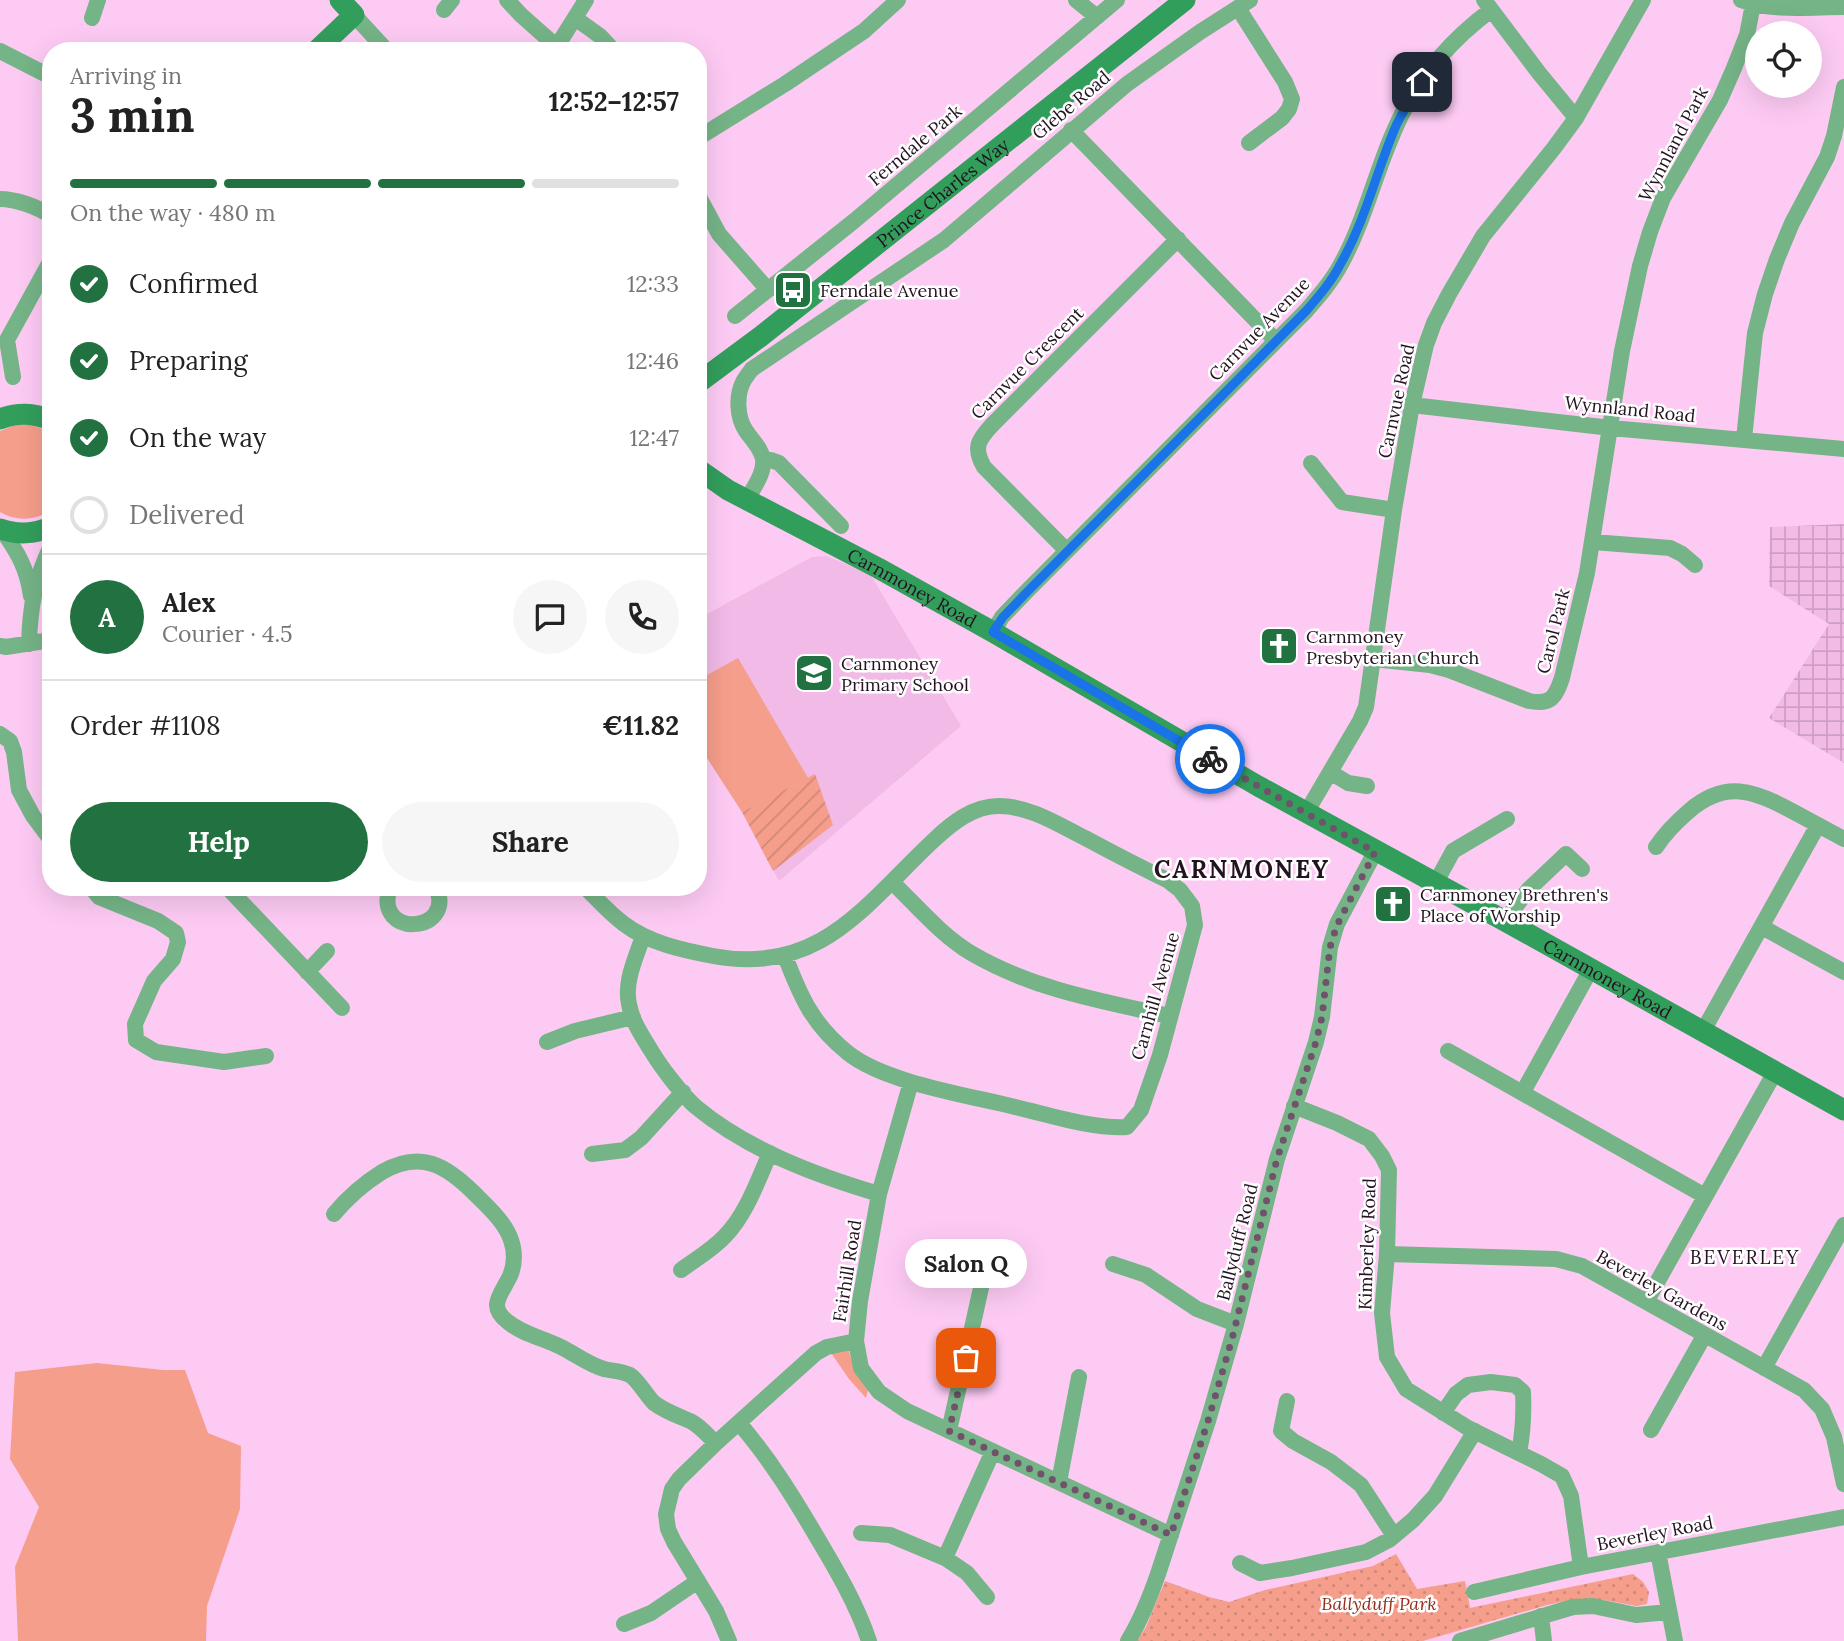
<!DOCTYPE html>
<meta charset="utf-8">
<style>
body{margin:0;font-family:Lora,serif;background:#f6f6f6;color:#222;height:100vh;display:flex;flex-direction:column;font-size:26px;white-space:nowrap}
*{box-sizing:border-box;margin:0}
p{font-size:23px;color:#767676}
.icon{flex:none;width:38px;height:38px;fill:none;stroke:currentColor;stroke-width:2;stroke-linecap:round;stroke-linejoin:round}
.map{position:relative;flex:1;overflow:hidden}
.sheet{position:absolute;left:42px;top:42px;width:665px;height:854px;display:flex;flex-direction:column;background:#fff;border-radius:28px;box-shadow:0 7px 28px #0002}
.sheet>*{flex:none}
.buttons{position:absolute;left:1745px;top:21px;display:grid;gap:14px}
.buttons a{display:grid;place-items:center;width:77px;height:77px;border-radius:50%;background:#fff;box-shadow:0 7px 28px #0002;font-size:35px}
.pin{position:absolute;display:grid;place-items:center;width:60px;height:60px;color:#fff;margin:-30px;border-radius:14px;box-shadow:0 4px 10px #0006}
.courier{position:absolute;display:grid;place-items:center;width:70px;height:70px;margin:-35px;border:5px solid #1a73e8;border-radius:50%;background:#fff;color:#222;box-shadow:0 2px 9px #0007}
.bubble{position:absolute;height:49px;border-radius:24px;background:#fff;box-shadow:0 7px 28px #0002;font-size:23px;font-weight:700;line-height:49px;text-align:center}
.head em{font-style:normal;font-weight:700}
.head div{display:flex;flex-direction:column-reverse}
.head{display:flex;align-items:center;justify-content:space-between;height:119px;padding:0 28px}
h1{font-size:46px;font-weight:700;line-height:52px}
.bar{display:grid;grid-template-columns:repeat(4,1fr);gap:10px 7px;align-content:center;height:84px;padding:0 28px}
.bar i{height:9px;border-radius:5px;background:#e0e0e0}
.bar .active{background:#227141}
.bar p{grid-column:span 4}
.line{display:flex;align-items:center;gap:18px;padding:0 28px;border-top:2px solid #e0e0e0}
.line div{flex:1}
.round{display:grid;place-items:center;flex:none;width:74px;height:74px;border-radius:37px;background:#f6f6f6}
ol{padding:0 28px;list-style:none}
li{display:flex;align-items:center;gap:21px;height:77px}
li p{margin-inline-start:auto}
li .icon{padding:7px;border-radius:50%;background:#227141;color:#fff;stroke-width:4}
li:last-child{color:#767676}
li i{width:38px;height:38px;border:4px solid #e0e0e0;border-radius:50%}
.button{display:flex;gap:14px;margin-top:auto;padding:14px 28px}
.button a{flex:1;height:80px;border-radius:42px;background:#227141;color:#fff;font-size:28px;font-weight:700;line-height:80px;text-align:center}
.button a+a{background:#f6f6f6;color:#222}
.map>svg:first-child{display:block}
</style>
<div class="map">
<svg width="1844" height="1641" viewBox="0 0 1844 1641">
<defs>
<pattern id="industrial-grid" width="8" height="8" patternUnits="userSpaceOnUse" patternTransform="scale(1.75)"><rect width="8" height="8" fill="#f1bae7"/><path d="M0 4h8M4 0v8" fill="none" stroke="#ce9fc6"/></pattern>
<pattern id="park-dots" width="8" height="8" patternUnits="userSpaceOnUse" patternTransform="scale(1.75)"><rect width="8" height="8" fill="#f59e8b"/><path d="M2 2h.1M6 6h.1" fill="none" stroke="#d28778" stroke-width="1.8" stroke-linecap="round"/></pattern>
<pattern id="garden-furrows" width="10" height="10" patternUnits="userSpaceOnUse" patternTransform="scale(1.75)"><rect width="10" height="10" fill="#f59e8b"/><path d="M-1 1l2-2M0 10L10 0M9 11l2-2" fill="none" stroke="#d28778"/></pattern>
</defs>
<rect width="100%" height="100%" fill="#fdcaf4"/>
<path fill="#f1bae7" d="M826 556 870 574 961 726 779 881 742 812 698 744V619L812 557Z"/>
<path fill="url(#industrial-grid)" d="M1844 524V763L1769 718 1829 624 1769 586 1770 527Z"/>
<path fill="#f59e8b" d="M22 424 32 425 51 432V511C34 520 17 522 0 512V431L13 426Z
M738 658 808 778 742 812 698 744V680Z
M848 1348 854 1368 868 1390 866 1398 849 1379 829 1350Z
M97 1363 163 1370H185L208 1433 241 1446 240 1509 207 1606 206 1641H18L15 1567 39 1507 10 1459 15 1372Z"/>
<path fill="url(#park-dots)" d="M1396 1554 1417 1589 1465 1581 1470 1608 1633 1574 1643 1582 1649 1592 1647 1604 1637 1606 1603 1600 1576 1599 1547 1605 1423 1641H1137L1146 1627 1165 1581 1209 1597 1229 1602 1265 1590 1373 1566Z"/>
<path fill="url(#garden-furrows)" d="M815 774 833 825 773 871 742 812Z"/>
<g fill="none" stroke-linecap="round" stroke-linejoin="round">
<path stroke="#75b487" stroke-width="16" d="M507 0 521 15 557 47
M1076 0 1097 17
M1484 0 1539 73 1576 118
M1741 0C1773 12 1811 7 1844 7
M1238 8 1285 82 1292 99 1289 109 1282 118 1249 143
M444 10 452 0
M354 15 387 51
M92 18 98 0
M575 18 600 36 614 51
M0 51 51 77
M554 51 586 0
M1071 130 1276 341
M698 138 785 84 864 31 898 0
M698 195 719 234 768 290
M0 199C16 199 38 207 51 216
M735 316 854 221 1117 0
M13 377 7 340 51 260
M1412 405 1611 428 1844 449
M1744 439 1755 333 1765 294 1777 259 1792 223 1827 157 1834 136 1844 87
M764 461 771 460 779 463 841 526
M1311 463 1342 502 1394 510
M747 500C753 488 765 473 763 459 761 448 752 440 746 431 737 418 736 396 743 382 745 378 749 373 752 369L944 240 1127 84 1200 32 1250 0
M2 530C18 553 27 568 31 596
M1593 542 1670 548 1682 554 1695 565
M1067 551 984 467C973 448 978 440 992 425L1178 239
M993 632 1002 617 1027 591 1306 311C1319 296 1332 281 1341 264 1368 215 1378 159 1404 110 1425 69 1455 37 1491 10
M29 644C30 607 35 579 51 546
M0 646 6 647 51 640
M1373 659 1430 665 1449 670 1529 701C1551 705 1555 698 1562 678L1587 573 1622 351 1640 266 1650 232 1663 198 1720 100 1734 68 1747 35 1753 4
M0 734 10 741 14 752 19 790 33 816 51 840
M1330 772 1348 783 1367 786
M1306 813 1360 721 1366 707 1394 510 1412 405 1426 345 1434 323 1449 294 1483 236 1554 148 1576 118 1643 0
M1656 847C1666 832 1675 823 1689 811 1725 780 1754 790 1792 811 1809 820 1827 830 1844 839
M892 882C917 906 941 935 971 953 1032 989 1101 1001 1169 1016
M1435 884 1453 851 1507 819
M91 887 99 897 158 921 176 933 178 942 173 959 154 981 135 1024 136 1040 156 1052 224 1062 266 1056
M227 887 342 1008
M390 887C372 939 457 934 436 887
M585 887C598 900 609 913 624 924 649 943 682 950 713 956 821 976 865 904 935 839 952 823 973 806 999 806 1030 806 1059 825 1087 839 1113 853 1140 867 1167 880L1180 890 1192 906 1195 925 1160 1055 1141 1110 1127 1127C1090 1129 1047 1114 1011 1106 966 1095 884 1082 848 1053 813 1025 801 998 785 956
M1505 921 1528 890 1566 854 1582 869
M1762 927 1844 972
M643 936C636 958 624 981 629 1004 632 1022 643 1037 652 1052 661 1067 683 1096 696 1107 748 1150 815 1175 879 1194
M307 972 327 951
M1703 1031 1818 825
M547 1042 575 1031 633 1017
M1448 1051 1705 1196
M911 1082 879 1194 860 1301 856 1341 861 1368 879 1392 907 1411 1171 1535
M1523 1092 1591 969
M1294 1106 1337 1123 1369 1139 1382 1156 1389 1170 1387 1254 1382 1313 1387 1357 1406 1389 1468 1428 1541 1464 1562 1476 1571 1496 1581 1567
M592 1154 625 1150 641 1138 683 1092
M334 1214C348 1197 363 1184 382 1172 421 1150 446 1165 475 1194 488 1207 505 1222 511 1240 515 1251 515 1265 510 1276 501 1295 487 1306 508 1322 524 1335 544 1338 561 1347 575 1354 589 1365 604 1369 612 1371 622 1371 630 1375 638 1380 646 1395 654 1403 666 1412 679 1416 692 1422 701 1427 708 1436 716 1443L816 1353 827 1347 856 1341
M1387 1254 1556 1259 1582 1266 1804 1390 1822 1409 1834 1437 1844 1484
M1113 1264 1146 1275 1197 1309 1236 1324
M681 1270C696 1259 712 1250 725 1236 746 1215 758 1180 770 1153
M1646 1302 1775 1072
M1764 1368 1844 1225
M1287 1401 1281 1431 1293 1441 1331 1462 1361 1485 1394 1536
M1443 1413 1456 1394 1468 1385 1491 1382 1515 1385 1523 1392C1524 1413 1523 1432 1519 1453
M739 1423C770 1459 794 1498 818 1539 837 1571 857 1605 869 1641
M1651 1430 1704 1336
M949 1431 987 1261 988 1248
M716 1443 679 1479 672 1489 666 1514 668 1529 674 1542 716 1611 729 1641
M1059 1482 1079 1377
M861 1533 890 1535 945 1558 967 1573 987 1597
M1658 1552 1675 1641
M945 1558 993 1451
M1240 1563 1260 1573 1292 1568 1366 1552 1389 1540 1413 1520 1435 1496 1475 1431
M1474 1592 1581 1567 1844 1517
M1541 1616 1544 1641
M624 1624 651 1613 698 1581
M1128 1641C1141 1620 1150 1597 1158 1574L1208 1421 1236 1324 1277 1159 1316 1042 1322 1017 1330 947 1337 924 1375 852
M1460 1641 1573 1607 1593 1606 1636 1615 1669 1612"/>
<g stroke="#329e5c" stroke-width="21">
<path d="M316 51 354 15 340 0"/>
<path id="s1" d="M698 383 760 337 1185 0"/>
<path d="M0 419C18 412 33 413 51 420"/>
<path id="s2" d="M698 469 728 490 878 568 993 632 1258 786 1505 921 1844 1110"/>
<path d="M0 529C18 535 33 534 51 527"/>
</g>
</g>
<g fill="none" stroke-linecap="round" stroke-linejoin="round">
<path stroke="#70526b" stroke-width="7" stroke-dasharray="0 12.6" d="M966 1358 949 1431 1171 1535 1208 1421 1232 1339 1277 1159 1316 1042 1322 1017 1330 947 1337 925 1375 852 1210 759"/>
<path stroke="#1a73e8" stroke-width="9" d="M1210 759 993 632 1003 617 1027 592 1306 311C1319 296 1332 281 1341 263 1365 221 1376 173 1395 128 1402 112 1412 97 1422 82"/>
</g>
<defs>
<symbol id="bus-square" viewBox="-11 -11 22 22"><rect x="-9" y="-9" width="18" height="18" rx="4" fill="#227141" stroke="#fefefe"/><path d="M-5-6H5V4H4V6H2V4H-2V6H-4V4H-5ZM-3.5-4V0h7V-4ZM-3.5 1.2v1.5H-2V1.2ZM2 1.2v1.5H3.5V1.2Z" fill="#fff"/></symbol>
<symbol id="church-square" viewBox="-11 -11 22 22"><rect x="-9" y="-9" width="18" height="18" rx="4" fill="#227141" stroke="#fefefe"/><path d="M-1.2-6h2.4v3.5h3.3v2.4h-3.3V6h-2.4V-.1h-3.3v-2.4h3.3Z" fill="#fff"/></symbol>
<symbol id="school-square" viewBox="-11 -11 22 22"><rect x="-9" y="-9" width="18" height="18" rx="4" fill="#227141" stroke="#fefefe"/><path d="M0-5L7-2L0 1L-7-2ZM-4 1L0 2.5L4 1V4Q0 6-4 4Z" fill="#fff"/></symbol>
</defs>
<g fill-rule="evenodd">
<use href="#bus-square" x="771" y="268" width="44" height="44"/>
<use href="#church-square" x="1257" y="624" width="44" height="44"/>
<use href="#school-square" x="792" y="651" width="44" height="44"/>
<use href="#church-square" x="1371" y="882" width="44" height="44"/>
</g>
<g text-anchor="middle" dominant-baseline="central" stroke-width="5" stroke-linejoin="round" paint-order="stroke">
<g font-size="18" fill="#241221" stroke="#fefefe">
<text transform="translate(1071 105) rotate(-40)">Glebe Road</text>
<text transform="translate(1673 144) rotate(-62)">Wynnland Park</text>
<text transform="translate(915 145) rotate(-40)">Ferndale Park</text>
<text stroke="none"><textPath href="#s1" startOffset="310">Prince Charles Way</textPath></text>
<text transform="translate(1259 329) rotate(-46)">Carnvue Avenue</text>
<text transform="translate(1027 363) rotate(-45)">Carnvue Crescent</text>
<text transform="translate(1396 401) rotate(-78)">Carnvue Road</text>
<text transform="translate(1630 409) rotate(6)">Wynnland Road</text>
<text stroke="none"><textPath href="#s2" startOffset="245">Carnmoney Road</textPath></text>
<text transform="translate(1553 631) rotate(-76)">Carol Park</text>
<text stroke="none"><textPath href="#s2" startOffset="1043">Carnmoney Road</textPath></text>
<text transform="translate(1155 996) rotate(-74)">Carnhill Avenue</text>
<text transform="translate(1237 1242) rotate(-76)">Ballyduff Road</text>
<text transform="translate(1367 1244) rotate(-88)">Kimberley Road</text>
<text transform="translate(847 1271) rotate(-81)">Fairhill Road</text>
<text transform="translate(1662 1290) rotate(29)">Beverley Gardens</text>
<text transform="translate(1655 1533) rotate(-11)">Beverley Road</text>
</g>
<g font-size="18" fill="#241221" stroke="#fefefe" text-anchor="start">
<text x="820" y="290">Ferndale Avenue</text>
<text x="1306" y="636">Carnmoney<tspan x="1306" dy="21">Presbyterian Church</tspan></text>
<text x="841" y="663">Carnmoney<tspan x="841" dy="21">Primary School</tspan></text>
<text x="1420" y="894">Carnmoney Brethren's<tspan x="1420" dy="21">Place of Worship</tspan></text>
</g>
<g font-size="18" font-style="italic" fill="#942f1c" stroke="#fefefe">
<text x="1379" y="1603">Ballyduff Park</text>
</g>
<g font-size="19" letter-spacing="2" fill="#241221" stroke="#fefefe">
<text x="1745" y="1257">BEVERLEY</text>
</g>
<g font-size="24" font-weight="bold" letter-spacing="2" fill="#241221" stroke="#fefefe">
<text x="1242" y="869">CARNMONEY</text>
</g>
</g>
</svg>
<div class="buttons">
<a><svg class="icon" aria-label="locate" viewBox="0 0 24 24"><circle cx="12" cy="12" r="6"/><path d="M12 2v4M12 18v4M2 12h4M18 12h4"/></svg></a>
</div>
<div class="pin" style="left:966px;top:1358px;background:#ea580c"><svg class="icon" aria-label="bag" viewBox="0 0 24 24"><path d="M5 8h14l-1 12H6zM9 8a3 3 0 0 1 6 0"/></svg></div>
<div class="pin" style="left:1422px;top:82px;background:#1f2937"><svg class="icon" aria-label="home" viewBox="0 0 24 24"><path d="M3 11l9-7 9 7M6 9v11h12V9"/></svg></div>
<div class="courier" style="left:1210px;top:759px"><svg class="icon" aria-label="bike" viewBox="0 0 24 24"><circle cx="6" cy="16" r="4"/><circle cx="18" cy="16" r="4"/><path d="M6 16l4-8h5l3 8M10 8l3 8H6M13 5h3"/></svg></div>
<div class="bubble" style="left:905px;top:1239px;width:122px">Salon Q</div>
<section class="sheet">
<div class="head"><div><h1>3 min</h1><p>Arriving in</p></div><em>12:52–12:57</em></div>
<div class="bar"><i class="active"></i><i class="active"></i><i class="active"></i><i></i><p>On the way · 480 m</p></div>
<ol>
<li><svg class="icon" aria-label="check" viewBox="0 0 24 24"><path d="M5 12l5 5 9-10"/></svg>Confirmed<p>12:33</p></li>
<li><svg class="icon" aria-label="check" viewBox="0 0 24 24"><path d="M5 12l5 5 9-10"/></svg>Preparing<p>12:46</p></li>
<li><svg class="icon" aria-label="check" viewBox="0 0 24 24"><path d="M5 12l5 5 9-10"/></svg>On the way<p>12:47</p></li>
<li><i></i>Delivered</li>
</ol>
<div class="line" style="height:126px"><b class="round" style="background:#227141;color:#fff">A</b><div><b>Alex</b><p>Courier · 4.5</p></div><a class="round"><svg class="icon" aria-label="chat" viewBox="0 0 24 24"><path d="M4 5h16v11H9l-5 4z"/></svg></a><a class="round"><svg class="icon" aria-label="phone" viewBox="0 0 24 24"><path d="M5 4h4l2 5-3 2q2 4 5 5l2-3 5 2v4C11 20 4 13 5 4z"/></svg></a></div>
<div class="line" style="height:91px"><div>Order #1108</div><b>€11.82</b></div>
<div class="button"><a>Help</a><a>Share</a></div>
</section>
</div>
